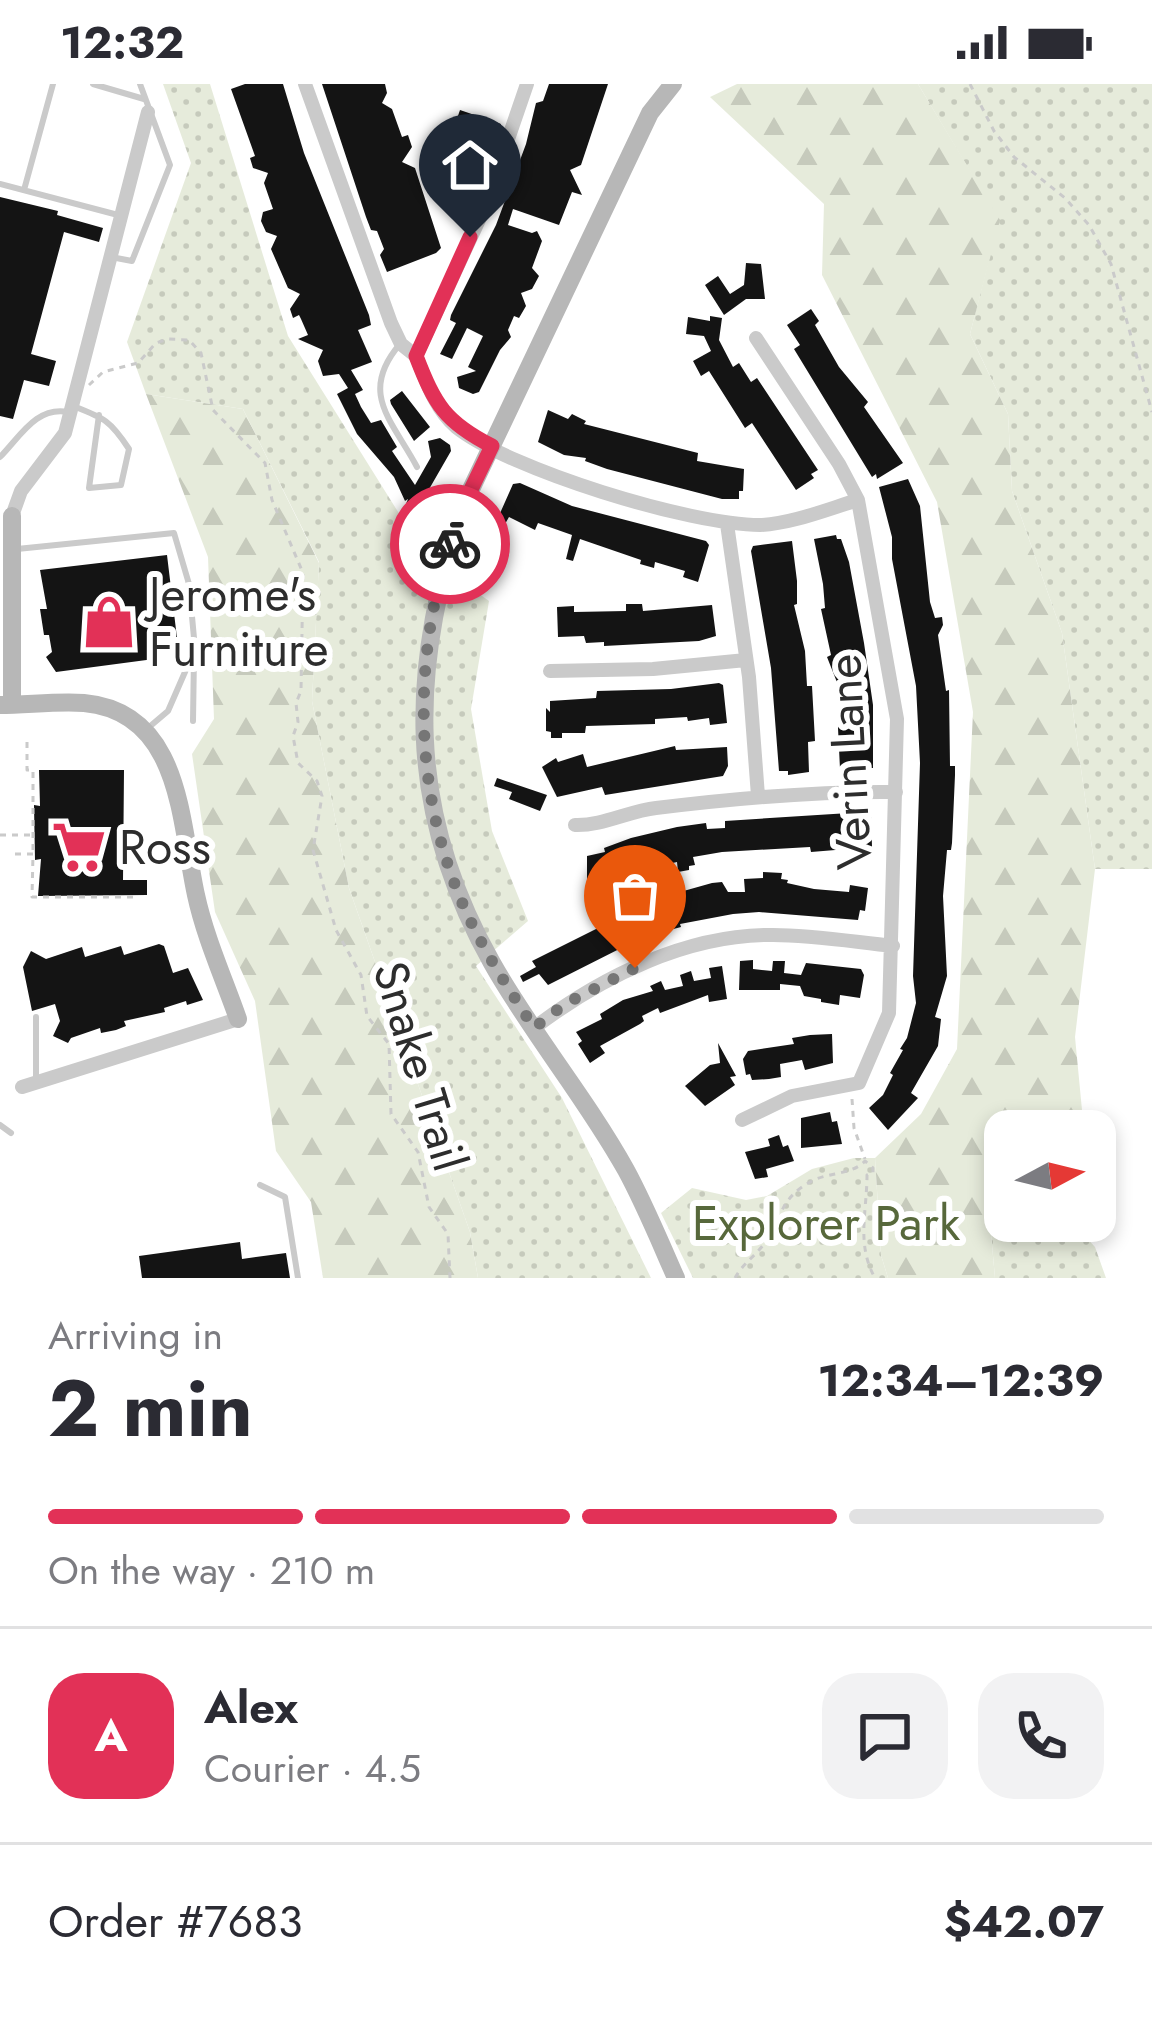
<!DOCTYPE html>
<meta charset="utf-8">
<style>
body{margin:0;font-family:Jost,sans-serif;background:#f2f2f3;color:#2b2b33;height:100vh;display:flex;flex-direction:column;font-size:45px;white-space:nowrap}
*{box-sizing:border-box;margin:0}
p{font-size:39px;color:#7c7c81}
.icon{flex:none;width:66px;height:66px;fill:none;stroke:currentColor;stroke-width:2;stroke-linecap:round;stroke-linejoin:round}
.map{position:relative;height:1194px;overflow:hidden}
.details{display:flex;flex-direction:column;background:#fff;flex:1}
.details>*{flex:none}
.needle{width:78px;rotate:83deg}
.buttons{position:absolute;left:984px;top:1026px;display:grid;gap:24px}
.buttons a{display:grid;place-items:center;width:132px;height:132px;border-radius:24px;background:#fff;box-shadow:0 6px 18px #0003;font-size:60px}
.pin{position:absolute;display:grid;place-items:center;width:102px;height:102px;color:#fff;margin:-123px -51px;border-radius:50% 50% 50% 0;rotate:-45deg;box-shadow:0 0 12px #0007}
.pin .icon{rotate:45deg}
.courier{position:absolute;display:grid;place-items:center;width:120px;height:120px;margin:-60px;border:9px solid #e23157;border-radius:50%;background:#fff;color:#222;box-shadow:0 3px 15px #0007}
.summary em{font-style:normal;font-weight:700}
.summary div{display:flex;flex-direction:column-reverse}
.summary{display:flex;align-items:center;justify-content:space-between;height:204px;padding:0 48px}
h1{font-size:78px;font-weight:700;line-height:90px}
.bar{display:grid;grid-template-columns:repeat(4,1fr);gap:18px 12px;align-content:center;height:144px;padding:0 48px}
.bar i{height:15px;border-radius:9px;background:#e1e1e2}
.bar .selected{background:#e23157}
.bar p{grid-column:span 4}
.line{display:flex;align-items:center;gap:30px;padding:0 48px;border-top:3px solid #e1e1e2}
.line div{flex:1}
.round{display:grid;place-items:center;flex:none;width:126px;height:126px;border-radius:36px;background:#f2f2f3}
.status{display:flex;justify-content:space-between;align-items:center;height:84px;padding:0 60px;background:#fff;direction:ltr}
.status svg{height:33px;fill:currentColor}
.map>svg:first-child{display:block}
</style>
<div class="status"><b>12:32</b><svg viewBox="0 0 49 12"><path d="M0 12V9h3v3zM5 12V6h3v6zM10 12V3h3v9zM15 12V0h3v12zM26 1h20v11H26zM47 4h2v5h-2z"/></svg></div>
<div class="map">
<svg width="1152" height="1194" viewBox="0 0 1152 1194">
<defs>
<pattern id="green-dots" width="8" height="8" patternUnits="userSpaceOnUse" patternTransform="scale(3)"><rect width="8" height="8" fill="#e6ebdb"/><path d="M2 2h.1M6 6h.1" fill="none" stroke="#c6cabc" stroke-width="1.8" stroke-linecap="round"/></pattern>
<pattern id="forest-firs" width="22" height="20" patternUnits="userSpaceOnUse" patternTransform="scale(3)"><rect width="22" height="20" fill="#e6ebdb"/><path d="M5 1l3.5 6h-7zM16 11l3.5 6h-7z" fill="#c6cabc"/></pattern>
</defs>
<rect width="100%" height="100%" fill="#fff"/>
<path fill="url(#green-dots)" d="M163 0H210L288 252 425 471 489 517 471 625 492 747 528 837 476 882 562 1014 651 1194H478L470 1148 349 804 312 617 319 478 243 325 146 310 127 258 191 79Z
M918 0H1152V785H1095L1062 549 1012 407 1008 330 970 250 999 136Z
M854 1074H875L881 1171 888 1194H693L661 1129 692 1104 746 1116 767 1112 812 1085Z
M985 1082 1005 1088V1137H1071L1095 1163 1106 1194H995Z"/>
<path fill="url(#forest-firs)" d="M737 0H918L1000 136 970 250 1008 330 1012 407 1062 549 1095 785 1075 953 1084 1047H1005V1088L985 1083 995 1194H888L881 1171 875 1074 921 1030 957 965 973 628 937 418 822 191 824 120 710 13Z
M146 310 243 325 319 479 312 617 349 804 470 1148 478 1194H323L311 1118 276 1067 255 917 215 828 192 670 214 635 208 473Z"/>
<path fill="#141414" d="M245 0H283L304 69 369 231 371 241 358 246 372 278 351 286 363 306 355 310 361 323 371 339 381 336 397 363 392 367 415 401 431 373 428 357 440 354 450 361 451 367 428 407 406 420 408 415 405 417 394 393 357 350 337 310 348 304 339 290 323 292 318 277 323 266 298 255 308 251 301 235 299 231 293 234 290 225 300 210 288 204 271 165 277 152 266 148 261 137 263 128 273 125 264 99 268 89 253 84 250 74 255 72 231 5Z
M322 0H385L387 9 382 19 392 25 402 53 408 51 412 63 402 78 415 84 441 164 436 169 387 188 380 171 384 165 377 147 371 146 366 133Z
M549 0H608L581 81 570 86 582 111 572 108 559 141 513 125 508 141 532 149 537 147 542 157 532 184 539 192 532 205 521 209 526 222 519 234 514 232 508 246 511 253 500 266 479 308 473 310 459 304 457 293 476 287 468 283 483 252 467 244 452 275 440 270 456 239 450 236 451 231 496 141 526 60 536 19 543 17Z
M460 26 501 40 482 96 441 81Z
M0 113 58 127 57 131 103 144 99 158 64 148 31 270 56 277 49 302 24 296 13 335 0 332Z
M746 179 761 180 765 215H746L724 231 705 201 718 192 730 210 744 201Z
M811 225 819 237 815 241 839 283 868 318 864 323 903 379 877 395 876 390 872 393 794 265 800 261 787 241Z
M710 232 722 234 719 256 733 283 739 279 751 298 757 294 818 386 811 390 814 394 796 406 752 339 745 344 709 287 701 292 693 277 711 267 704 252 686 250 688 233 710 237Z
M402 307 430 343 414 357 391 320 390 316Z
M548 326 568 335 572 330 586 337 584 340 698 369 697 377 744 385 743 407H739V415H722L607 385 585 377 586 374 564 371 538 358Z
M908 395 920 422 930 518 935 534 942 533 943 541 938 551 946 607 949 606 950 682H955V691L952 759 951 766H947L943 812 947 892 935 933 941 935 938 962 911 1009 918 1014 888 1046 869 1024 883 1011 893 991 890 989 903 966 900 965 907 954 916 919 913 892 920 679 916 602 892 475V453L879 403Z
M520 399 572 422 706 457 709 461 698 498 683 493 685 487 655 478 654 484 640 480 641 476 580 455 573 477 566 475 572 451 538 439 535 446 509 433 505 440 497 436 513 400Z
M836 451 837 455H841L849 478 864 559 873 621V684L840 685 838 644 839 630H842V611L827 573 831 571 821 525 825 524 823 500 814 455Z
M792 457 797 497V520L794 521 805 567 807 602H812L815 657 808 658 809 688 788 691V687H779L771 584 751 467 753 462Z
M167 471 177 554 151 557 154 575 56 588 46 573 52 568 49 551H44L40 525H47L40 486Z
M626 520H642L643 527 712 521 716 552 699 557 604 562V558L586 559 584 552 558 553 557 523 574 522V528L626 527Z
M719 599 723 601 727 639 710 641 709 634 688 637 687 633 655 635V640L586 642 585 649H562V654H551V648L546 647V624L550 628V617L596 614 597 607 671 605Z
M675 662 676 666 727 663 728 682 723 692 605 711 602 703 557 713 542 683 556 674 558 678 583 670 587 683Z
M39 686H124L123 796H147V811L38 812 41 775 35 776 34 721 40 722Z
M497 694 547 711 540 727 509 715 512 708 494 702Z
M865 728 871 730 872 763 811 768 810 763 722 768 693 773 695 781 689 782V786L678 788 677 778 650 784V792L635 796 633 788 590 802 587 796V772L605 768 604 764 631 754 677 743 706 739 707 745 725 744V737Z
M763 788 782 789 781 795 788 796 787 799 814 805 849 808 850 801 868 804 865 827 860 826 858 836 759 828 733 830 680 840 681 843 643 853 548 901 539 890 523 898 520 892 536 883 532 877 602 842 599 833 608 828 610 832 638 819 641 827 656 821 655 815 712 799 722 798 728 808H745L744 795 763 794Z
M159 860 164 862 173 889 188 884 203 916 187 921 186 917 164 924 165 928 124 937 126 942 116 946 101 949 100 944 71 954 68 959 53 952 60 937 55 920 32 927 23 883 31 867 46 875 82 863 85 873 121 862 124 871Z
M753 876V885L772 887 773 877H785L784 889 801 891 806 879 861 885 864 891 860 914 840 911 839 921 821 918V915L804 912 800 902 780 900V906H739L740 877Z
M722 882 727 915 709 918 708 911 660 929 658 924 642 932 644 937 640 940 600 962 605 969 590 979 578 960 582 957 576 948 602 935 600 930 623 916 653 907 650 902 661 897 665 906 683 902 680 891 691 887 694 897 711 894 709 884Z
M832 950 833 979 805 986 802 976 780 980 781 993 769 995 752 996 750 990 746 991 743 975 748 967 794 960 792 954 810 951Z
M718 959 736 992 730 993 735 1001 705 1022 685 1002 710 981 720 979Z
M830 1028 832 1038 837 1037 842 1060 801 1064V1034Z
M779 1051 783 1063 788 1061 794 1077 766 1085 768 1093 755 1095 745 1068 770 1062 768 1055Z
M240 1158 242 1175 286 1169 290 1194H142L139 1172Z"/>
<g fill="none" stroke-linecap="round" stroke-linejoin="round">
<path stroke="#cacaca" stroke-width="3" stroke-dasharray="6 6" stroke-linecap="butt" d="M970 0 994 47 1014 73 1065 114 1089 141 1111 180 1152 328
M89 301 103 288 138 279 156 259 168 255 189 256 201 269 213 326 265 379 272 416 303 489 301 607 296 619 298 638 293 652 298 679 317 697 322 712 313 766 336 846 361 891 367 932 389 960 391 1030 418 1068 429 1123 448 1150 450 1194
M27 658V686H33V768
M0 751H34
M15 770H33L32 813H136
M852 1015 854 1044 865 1075
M735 1194C743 1179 757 1171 766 1157 783 1131 780 1114 812 1097 829 1088 852 1091 865 1077L873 1084V1089L867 1091C867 1128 856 1160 875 1194"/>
<path stroke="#cacaca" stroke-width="6" d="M93 0 144 15
M0 100 118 131
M24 106 53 0
M111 173 132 177 170 81 140 0
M400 260C358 309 392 336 417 383
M73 322C104 334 110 336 129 365L121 401 89 404 99 331
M0 373C20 353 36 322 68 328
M17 465 174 449 189 500 195 565 168 627 148 644
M193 637 194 571
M36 997V933
M0 1041 11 1049
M260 1101 285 1113 298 1194"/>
<path stroke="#cacaca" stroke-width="14" d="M305 0 391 239 401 260 416 272 484 125 527 0
M416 272C426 297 435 325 456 343 510 386 691 441 760 441 791 440 828 425 858 416
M12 432 21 407 65 349 148 28
M727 440 749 593 758 712
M550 587 653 585 746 576
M575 741C602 742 629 727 656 724 737 714 816 707 896 708
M534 944C601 893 687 850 773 851 813 851 854 858 893 862
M22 1003 238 935
M742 1036 792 1012 859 999 889 929 897 635 858 416 839 380 756 254"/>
<path stroke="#b7b7b7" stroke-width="18" d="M673 0 650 29 464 420C409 583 405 725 492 879 532 950 586 1014 626 1086 645 1121 660 1158 676 1194
M12 432V621
M0 621C27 621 57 617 84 619 182 628 180 739 196 811 205 853 224 895 238 935"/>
</g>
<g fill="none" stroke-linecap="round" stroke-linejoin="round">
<path stroke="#767676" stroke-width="12" stroke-dasharray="0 21.6" d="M450 460C412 578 414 709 464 823 483 866 509 905 534 944L565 920 635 884"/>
<path stroke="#e23157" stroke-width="15" d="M450 460 464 420 492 362C445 338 435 321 416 272L470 153"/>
</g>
<defs>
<symbol id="shop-bare" viewBox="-9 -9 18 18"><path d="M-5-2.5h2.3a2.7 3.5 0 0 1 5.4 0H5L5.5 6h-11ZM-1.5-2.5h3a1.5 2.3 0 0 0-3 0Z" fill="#e23157" stroke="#fff" stroke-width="2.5" paint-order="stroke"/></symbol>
<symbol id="supermarket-bare" viewBox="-9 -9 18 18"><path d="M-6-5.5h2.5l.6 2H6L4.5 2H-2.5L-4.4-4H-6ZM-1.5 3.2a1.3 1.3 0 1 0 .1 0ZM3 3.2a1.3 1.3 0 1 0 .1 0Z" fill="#e23157" stroke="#fff" stroke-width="2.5" paint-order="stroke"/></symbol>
</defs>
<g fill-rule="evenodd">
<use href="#shop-bare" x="71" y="500" width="76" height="76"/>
<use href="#supermarket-bare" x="41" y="725" width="76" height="76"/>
</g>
<g text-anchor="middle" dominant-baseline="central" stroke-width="12" stroke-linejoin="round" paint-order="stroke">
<g font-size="48" fill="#2d2d2d" stroke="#fff" text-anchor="start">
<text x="149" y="510">Jerome's<tspan x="149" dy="55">Furniture</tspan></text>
<text x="119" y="763">Ross</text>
</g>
<g font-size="48" fill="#2d2d2d" stroke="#fff">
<text transform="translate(849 678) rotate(-93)">Verin Lane</text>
<text transform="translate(420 982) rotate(73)">Snake Trail</text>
</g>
<g font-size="48" fill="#57683b" stroke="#fff">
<text x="826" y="1139">Explorer Park</text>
</g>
</g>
</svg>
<div class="buttons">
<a><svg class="needle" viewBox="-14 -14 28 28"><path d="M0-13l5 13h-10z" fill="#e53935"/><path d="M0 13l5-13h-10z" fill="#7c7c81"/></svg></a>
</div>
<div class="pin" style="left:635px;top:884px;background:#ea580c"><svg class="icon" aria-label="bag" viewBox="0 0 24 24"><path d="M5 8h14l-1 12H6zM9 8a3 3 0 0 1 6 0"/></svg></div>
<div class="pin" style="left:470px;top:153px;background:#1f2937"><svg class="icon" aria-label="home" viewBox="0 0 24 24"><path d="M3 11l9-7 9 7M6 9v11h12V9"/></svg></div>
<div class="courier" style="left:450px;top:460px"><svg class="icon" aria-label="bike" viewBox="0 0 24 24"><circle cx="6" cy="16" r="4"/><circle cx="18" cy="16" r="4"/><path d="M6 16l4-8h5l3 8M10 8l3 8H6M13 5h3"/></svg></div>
</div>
<section class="details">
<div class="summary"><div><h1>2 min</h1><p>Arriving in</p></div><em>12:34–12:39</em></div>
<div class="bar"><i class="selected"></i><i class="selected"></i><i class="selected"></i><i></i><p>On the way · 210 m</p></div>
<div class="line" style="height:216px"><b class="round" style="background:#e23157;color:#fff">A</b><div><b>Alex</b><p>Courier · 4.5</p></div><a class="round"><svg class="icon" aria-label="chat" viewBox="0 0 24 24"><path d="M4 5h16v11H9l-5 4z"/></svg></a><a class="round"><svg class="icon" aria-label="phone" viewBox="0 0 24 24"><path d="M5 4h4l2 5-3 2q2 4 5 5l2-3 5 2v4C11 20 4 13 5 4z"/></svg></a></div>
<div class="line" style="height:156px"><div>Order #7683</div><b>$42.07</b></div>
</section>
